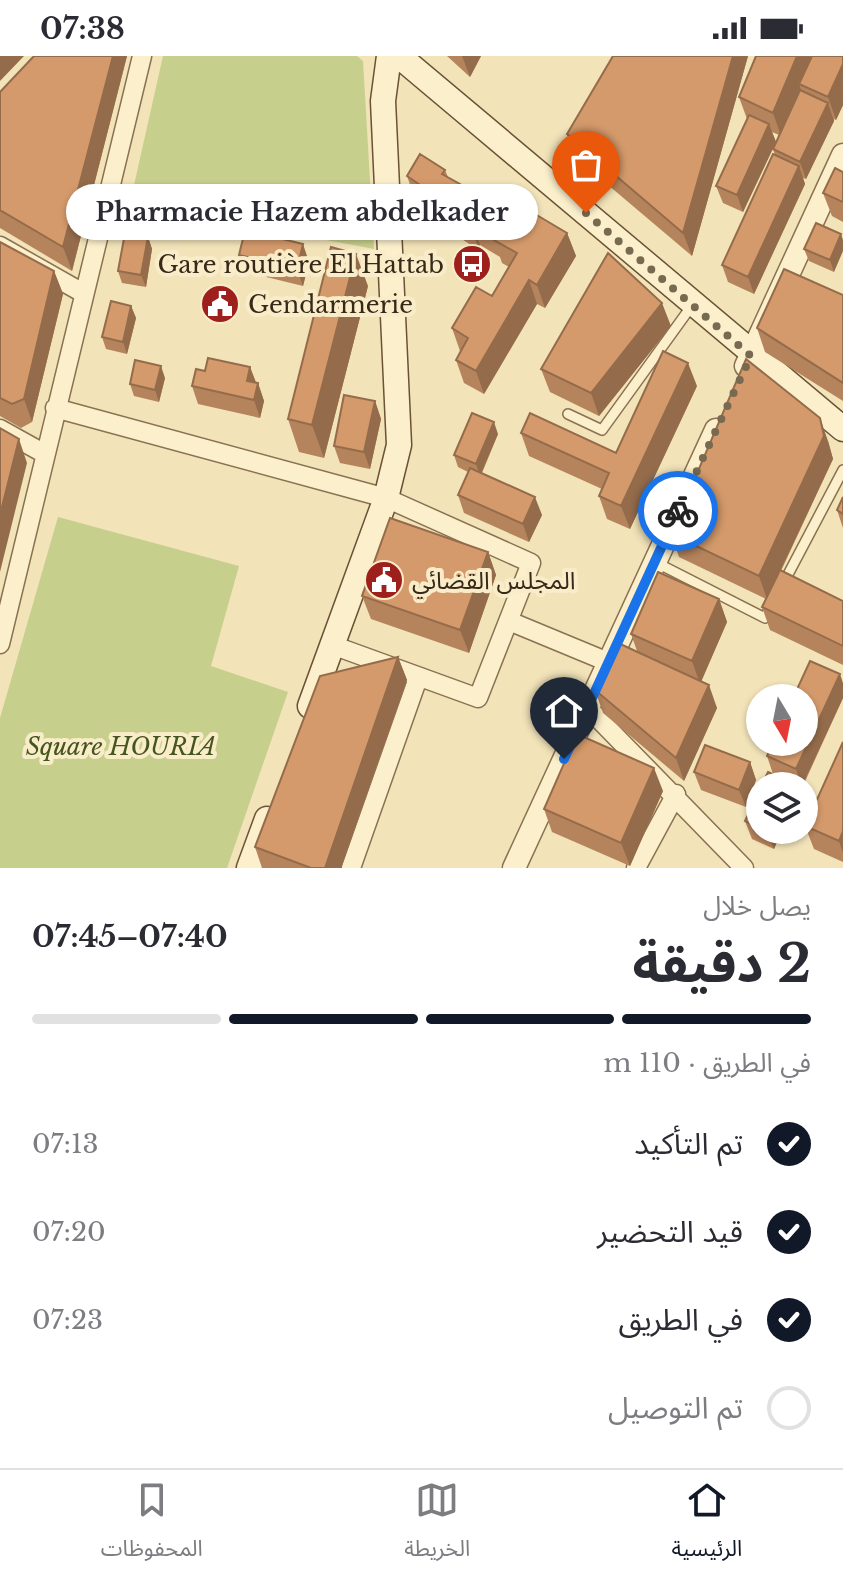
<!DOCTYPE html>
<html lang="ar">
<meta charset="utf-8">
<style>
body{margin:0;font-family:"Libre Baskerville","Noto Sans Arabic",serif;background:#f7f7f7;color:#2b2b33;direction:rtl;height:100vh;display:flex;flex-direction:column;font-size:30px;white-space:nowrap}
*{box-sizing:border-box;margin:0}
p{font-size:26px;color:#7c7c81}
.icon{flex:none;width:44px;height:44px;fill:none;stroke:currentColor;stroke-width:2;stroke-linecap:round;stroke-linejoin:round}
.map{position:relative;height:812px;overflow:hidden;direction:ltr}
.details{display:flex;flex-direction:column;background:#fff;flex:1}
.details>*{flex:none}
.needle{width:52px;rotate:170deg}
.tools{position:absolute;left:746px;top:628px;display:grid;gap:16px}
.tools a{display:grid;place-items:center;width:72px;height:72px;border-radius:50%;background:#fff;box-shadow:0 2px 6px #0004;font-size:40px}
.pin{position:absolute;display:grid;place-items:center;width:68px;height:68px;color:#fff;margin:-82px -34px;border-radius:50% 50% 50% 0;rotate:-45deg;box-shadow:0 0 8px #0007}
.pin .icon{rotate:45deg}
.courier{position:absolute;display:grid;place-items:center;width:80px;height:80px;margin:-40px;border:6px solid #1a73e8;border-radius:50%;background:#fff;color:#222;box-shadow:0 2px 10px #0007}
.bubble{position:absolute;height:56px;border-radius:28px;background:#fff;box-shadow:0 2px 6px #0004;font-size:26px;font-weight:700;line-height:56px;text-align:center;direction:rtl}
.overview em{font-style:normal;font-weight:700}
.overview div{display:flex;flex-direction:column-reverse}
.overview{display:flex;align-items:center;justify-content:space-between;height:136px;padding:0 32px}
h1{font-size:52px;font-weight:700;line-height:60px}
.bar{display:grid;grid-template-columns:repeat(4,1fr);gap:12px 8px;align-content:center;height:96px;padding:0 32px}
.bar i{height:10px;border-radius:6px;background:#e1e1e2}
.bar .on{background:#111827}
.bar p{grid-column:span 4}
ol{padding:0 32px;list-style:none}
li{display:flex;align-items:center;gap:24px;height:88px}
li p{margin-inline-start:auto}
li .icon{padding:8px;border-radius:50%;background:#111827;color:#fff;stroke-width:4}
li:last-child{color:#7c7c81}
li i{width:44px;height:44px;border:4px solid #e1e1e2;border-radius:50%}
.status{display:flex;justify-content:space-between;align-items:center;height:56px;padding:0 40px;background:#fff;direction:ltr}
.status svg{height:22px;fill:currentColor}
.menu{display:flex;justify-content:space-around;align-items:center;height:112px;border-top:2px solid #e1e1e2;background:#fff;font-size:22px;color:#7c7c81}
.menu a{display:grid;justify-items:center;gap:4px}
.menu .on{color:#111827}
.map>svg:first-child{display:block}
</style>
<div class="status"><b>07:38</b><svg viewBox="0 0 49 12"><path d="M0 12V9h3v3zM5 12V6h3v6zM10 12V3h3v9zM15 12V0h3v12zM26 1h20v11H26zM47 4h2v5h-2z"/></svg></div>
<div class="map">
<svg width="843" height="812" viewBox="0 0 843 812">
<rect width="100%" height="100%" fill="#f2e3b9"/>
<path fill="#c6d08c" d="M163 0H357L363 5 374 193 130 147Z
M58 461 239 510 211 610 288 636 227 812H0V662Z"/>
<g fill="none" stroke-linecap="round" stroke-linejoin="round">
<defs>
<path id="service" d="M568 358 602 374 693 248
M657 507 765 562 770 551
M783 528 843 414"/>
<path id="minor" d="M0 190 83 237
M55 352 386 442 531 507 478 642 332 589
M0 373 45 398
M509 565 608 606
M0 588 142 0
M588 652 744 812
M351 812 418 622
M636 812 676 738"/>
<path id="tertiary" d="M746 310 843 99
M514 812 716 374"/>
<path id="secondary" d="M399 0 843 373
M310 650 386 442 399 389 383 45 389 0
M249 812 267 763"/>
</defs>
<use href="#service" stroke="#8a7152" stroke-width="12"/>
<use href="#minor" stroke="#8a7152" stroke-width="21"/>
<use href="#tertiary" stroke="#8a7152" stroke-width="25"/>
<use href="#secondary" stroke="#6b5236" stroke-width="27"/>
<use href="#service" stroke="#fcf0cc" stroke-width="9"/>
<use href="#minor" stroke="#fcf0cc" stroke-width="18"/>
<use href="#tertiary" stroke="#fcf0cc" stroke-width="22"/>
<use href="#secondary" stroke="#fcf0cc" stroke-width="24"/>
</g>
<path fill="#b6845c" d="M34 0H127L72 215 0 172V36Z
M447 0H481L470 21Z
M613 0H748L692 200 575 101 567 78Z
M843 0V49L836 64 834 63V65L806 123 803 122 805 128 754 238 728 226 722 209 775 99 773 93 779 79 772 76 776 86 743 156 723 147 716 130 747 63 739 41Z
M445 114 448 121 528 170 567 177 576 200 545 252 537 248 484 338 464 327 456 304 460 295 452 272 492 240 509 211 502 207 500 201 480 189 479 194 433 165 428 152 415 143 407 120Z
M843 116V166L832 160 823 137Z
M841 178 834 216 809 205 804 193Z
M148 181 152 193 146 231 122 227 118 215Z
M0 186 54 215 63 238 32 366 21 372 0 360Z
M239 199 309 206 303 230 246 216Z
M368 230 324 402 299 396 288 363Z
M843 239V345L765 296 757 272Z
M131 250 136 262 127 298 106 293 102 281Z
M671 270 599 360 550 336 541 313Z
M250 311 256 327H258L264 345 260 362 198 348 192 330 205 315Z
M165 322 159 346 134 340 130 328Z
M697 330 630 473 607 463 599 440 602 433 529 400 521 377 616 397Z
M375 345 381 363 370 413 340 407 334 390Z
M498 378 482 417 542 459 529 486 464 457 458 439 468 416 458 411 454 399Z
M828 385 833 403 781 515 843 545V609L770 574 762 551 766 543 679 501 671 478Z
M843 441V472L837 454Z
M488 496 496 519 469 597 371 563 362 540Z
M719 543 727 566 701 626 717 652 684 725 603 657 595 634 637 595 631 578Z
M398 601 407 624 341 812H262L255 791Z
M843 642 803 730 773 718 767 700Z
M843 686V806L814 793 805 770Z
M750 706 756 724 746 751 701 734 694 716Z
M760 733V774H782L774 793 752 783 745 765Z
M663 735 630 810 552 776 544 753Z"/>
<path fill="#946c4b" d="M0 0H24L0 25Z
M113 0H127L72 215 63 191Z
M462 0H481L470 21Z
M733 0H748L692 200 683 177Z
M797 0H816L799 28 801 34 781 80 773 57Z
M843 8V49L836 64 828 41Z
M828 47 834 65 806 123 800 106Z
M769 68 776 86 743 156 737 139Z
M799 110 805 128 754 238 748 221Z
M472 166 480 189 479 194 471 171Z
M567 177 576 200 545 252 537 229Z
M841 178 843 184V195L834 216 830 204Z
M148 181 152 193 146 231 141 219Z
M303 188 309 206 303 230 297 213Z
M356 198 368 230 324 402 312 369Z
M54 215 63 238 32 366 24 343Z
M529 224 537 248 484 338 476 315Z
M662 247 671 270 599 360 591 337Z
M131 250 136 262 127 298 123 286Z
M688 307 697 330 630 473 621 450Z
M161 310 165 322 159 346 155 334Z
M250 311 257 329 247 325Z
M258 327 264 345 260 362 254 344Z
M375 345 381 363 370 413 364 396Z
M820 362 828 385 833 403 767 543 759 520Z
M494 366 498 378 480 420 476 408Z
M19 383 27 407 0 516V459Z
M535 441 542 459 529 486 523 468Z
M488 496 496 519 469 597 460 574Z
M719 543 727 566 700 628 692 605Z
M398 601 407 624 341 812H325Z
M840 618 843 627V642L802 730 796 713Z
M709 629 717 652 684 725 676 702Z
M750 706 756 724 746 751 739 734Z
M654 712 663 735 630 810 621 787Z
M768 774H782L774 793 767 775Z
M843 775V797L839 785Z"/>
<path fill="#d49a6b" stroke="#946c4b" stroke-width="2" d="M34 0H113L63 191 0 154V36Z
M613 0H733L683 177 567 78Z
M756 0H797L773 57 739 41Z
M812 0H843V8L828 41 799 28Z
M800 34 828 47 800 106 773 93Z
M749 59 769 68 737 139 716 130Z
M420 98 445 114 442 118 514 158 512 161 528 170 535 158 567 177 537 229 529 224 476 315 456 304 468 282 452 272 476 231 492 240 517 197 494 184 496 180 472 166 471 171 425 142 429 135 407 120Z
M773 98 799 110 748 221 722 209Z
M835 112 843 116V146L823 137Z
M816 167 841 178 830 204 804 193Z
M245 174 303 188 297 213 239 199Z
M125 177 148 181 141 219 118 215Z
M0 186 54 215 24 343 12 348 0 342Z
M331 191 356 198 312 369 288 363Z
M608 197 662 247 591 337 541 313Z
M784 213 843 239V327L757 272Z
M111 245 131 250 123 286 102 281Z
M663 295 688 307 621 450 599 440 609 417 521 377 530 357 616 397Z
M208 302 250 311 247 325 258 327 254 344 192 330 196 313 205 315Z
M746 303 820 362 824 380 759 520 671 478Z
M135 304 161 310 155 334 130 328Z
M344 339 375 345 364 396 334 390Z
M472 357 494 366 476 408 454 399Z
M0 372 19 383 0 459Z
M470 412 535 441 523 468 458 439Z
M843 441V458L837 454Z
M390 462 488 496 460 574 362 540Z
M780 514 843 545V590L762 551Z
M658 516 719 543 692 605 631 578Z
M616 586 709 629 676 702 595 634Z
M398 601 325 812H311L255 791 320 620Z
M810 605 840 618 796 713 767 700 773 686H804V642H793Z
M577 678 654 712 621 787 544 753Z
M843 686V775L839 785 805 770Z
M705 689 750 706 739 734 694 716Z
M768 716 789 726 787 730H761Z
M760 733V772L745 765Z"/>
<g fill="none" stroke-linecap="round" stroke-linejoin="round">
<path stroke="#786951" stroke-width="8" stroke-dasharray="0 14.4" d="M586 157 751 300 678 455"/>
<path stroke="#1a73e8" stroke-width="10" d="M564 703 678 455"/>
</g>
<defs>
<symbol id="bus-disc" viewBox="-11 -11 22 22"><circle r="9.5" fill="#9e201c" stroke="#f9ecc9"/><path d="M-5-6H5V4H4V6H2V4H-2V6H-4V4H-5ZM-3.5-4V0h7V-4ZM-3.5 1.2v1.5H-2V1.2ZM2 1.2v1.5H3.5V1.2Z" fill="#fff"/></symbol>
<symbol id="civic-disc" viewBox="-11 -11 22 22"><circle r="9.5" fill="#9e201c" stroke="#f9ecc9"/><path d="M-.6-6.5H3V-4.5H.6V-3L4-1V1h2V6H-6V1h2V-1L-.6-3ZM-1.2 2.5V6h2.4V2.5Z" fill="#fff"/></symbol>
</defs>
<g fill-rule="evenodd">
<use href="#bus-disc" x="450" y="186" width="44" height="44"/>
<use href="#civic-disc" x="198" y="226" width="44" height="44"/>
<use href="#civic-disc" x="362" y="502" width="44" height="44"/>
</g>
<g text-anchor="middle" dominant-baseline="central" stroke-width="8" stroke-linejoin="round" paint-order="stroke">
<g font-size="24" fill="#372819" stroke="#f9ecc9" text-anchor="start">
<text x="444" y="208" text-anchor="end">Gare routière El Hattab</text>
<text x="248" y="248">Gendarmerie</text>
<text x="412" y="524">المجلس القضائي</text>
</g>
<g font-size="24" font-style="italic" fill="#45551d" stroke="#f9ecc9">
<text x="121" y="690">Square HOURIA</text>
</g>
</g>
</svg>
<div class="tools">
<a><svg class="needle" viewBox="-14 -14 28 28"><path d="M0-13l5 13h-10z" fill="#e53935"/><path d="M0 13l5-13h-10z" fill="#7c7c81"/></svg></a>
<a><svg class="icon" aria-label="layers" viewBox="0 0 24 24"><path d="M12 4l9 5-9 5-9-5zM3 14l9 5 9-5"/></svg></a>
</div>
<div class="pin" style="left:586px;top:157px;background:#ea580c"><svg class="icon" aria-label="bag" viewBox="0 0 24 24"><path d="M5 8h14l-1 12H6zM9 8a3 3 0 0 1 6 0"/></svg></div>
<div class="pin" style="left:564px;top:703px;background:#1f2937"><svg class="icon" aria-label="home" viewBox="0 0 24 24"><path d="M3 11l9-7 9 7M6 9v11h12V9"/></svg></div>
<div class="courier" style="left:678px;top:455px"><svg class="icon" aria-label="bike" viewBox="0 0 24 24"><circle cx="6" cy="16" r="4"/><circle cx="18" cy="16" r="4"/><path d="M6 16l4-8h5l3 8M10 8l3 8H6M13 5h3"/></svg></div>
<div class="bubble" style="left:66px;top:128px;width:472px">Pharmacie Hazem abdelkader</div>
</div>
<section class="details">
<div class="overview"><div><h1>2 دقيقة</h1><p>يصل خلال</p></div><em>07:40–07:45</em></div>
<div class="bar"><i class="on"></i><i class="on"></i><i class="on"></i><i></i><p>في الطريق · 110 m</p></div>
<ol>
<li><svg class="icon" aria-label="check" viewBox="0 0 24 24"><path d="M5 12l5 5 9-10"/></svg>تم التأكيد<p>07:13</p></li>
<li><svg class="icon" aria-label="check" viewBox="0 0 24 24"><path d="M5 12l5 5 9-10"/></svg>قيد التحضير<p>07:20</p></li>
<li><svg class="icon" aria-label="check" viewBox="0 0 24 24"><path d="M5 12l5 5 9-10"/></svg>في الطريق<p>07:23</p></li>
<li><i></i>تم التوصيل</li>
</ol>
</section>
<nav class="menu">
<a class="on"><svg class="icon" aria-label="home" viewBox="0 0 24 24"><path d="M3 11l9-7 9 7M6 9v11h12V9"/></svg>الرئيسية</a>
<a><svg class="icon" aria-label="map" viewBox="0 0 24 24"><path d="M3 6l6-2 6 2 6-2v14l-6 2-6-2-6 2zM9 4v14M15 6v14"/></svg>الخريطة</a>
<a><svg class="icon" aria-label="saved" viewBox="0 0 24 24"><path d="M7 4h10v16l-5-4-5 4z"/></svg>المحفوظات</a>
</nav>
